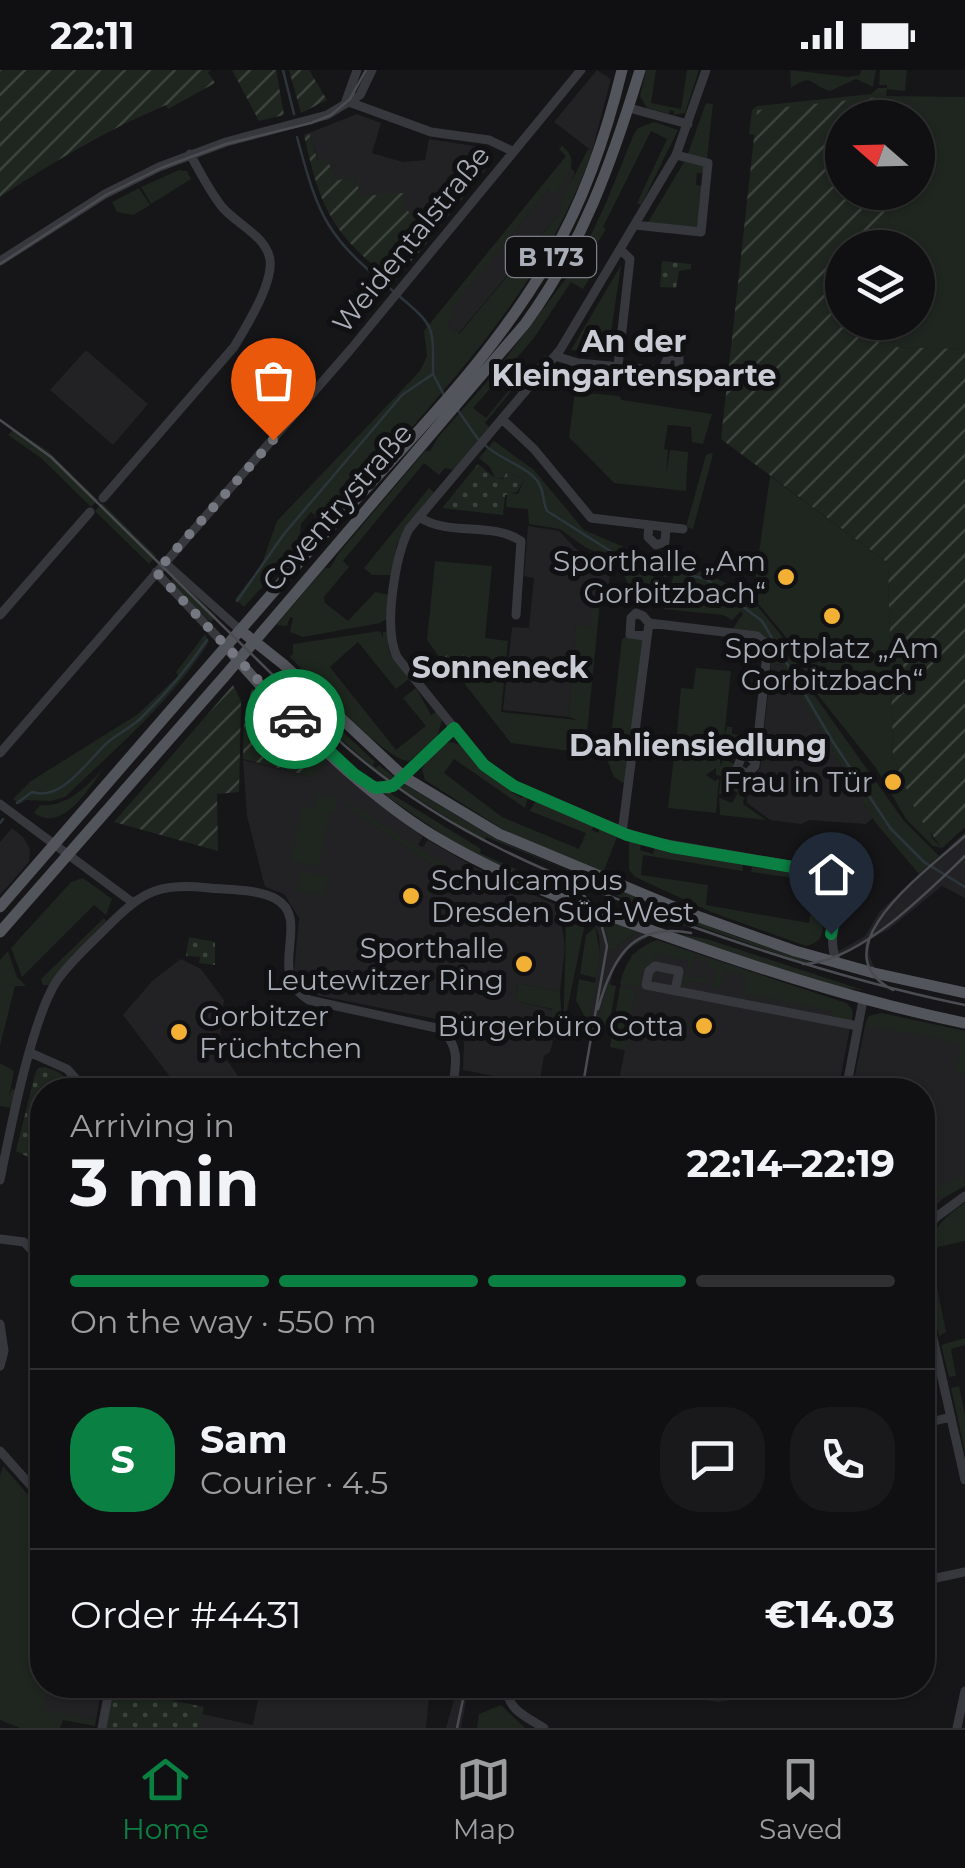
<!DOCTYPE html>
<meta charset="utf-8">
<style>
body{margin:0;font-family:Montserrat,sans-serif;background:#19191b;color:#f1f3f6;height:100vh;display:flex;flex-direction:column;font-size:38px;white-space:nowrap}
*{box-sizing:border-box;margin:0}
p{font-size:32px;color:#9c9d9f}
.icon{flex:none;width:55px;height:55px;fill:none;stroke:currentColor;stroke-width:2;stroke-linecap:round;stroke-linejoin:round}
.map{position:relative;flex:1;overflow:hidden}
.details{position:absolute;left:30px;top:1008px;width:905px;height:620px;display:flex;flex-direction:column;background:#101012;border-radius:40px;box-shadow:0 2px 8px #0004,0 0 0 2px #303032}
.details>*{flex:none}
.needle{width:65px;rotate:290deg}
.fabs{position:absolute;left:825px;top:30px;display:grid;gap:20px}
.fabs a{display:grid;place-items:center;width:110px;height:110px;border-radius:50%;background:#101012;box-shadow:0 2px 8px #0004,0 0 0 2px #303032;font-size:50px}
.pin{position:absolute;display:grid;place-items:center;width:85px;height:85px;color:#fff;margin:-102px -42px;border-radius:50% 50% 50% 0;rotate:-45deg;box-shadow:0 0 10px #0007}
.pin .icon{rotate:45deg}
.courier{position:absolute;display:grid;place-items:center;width:100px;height:100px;margin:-50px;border:8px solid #0b8043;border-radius:50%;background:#fff;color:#222;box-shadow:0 2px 12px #0007}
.summary em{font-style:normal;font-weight:700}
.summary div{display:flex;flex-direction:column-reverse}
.summary{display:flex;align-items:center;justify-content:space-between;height:170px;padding:0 40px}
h1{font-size:65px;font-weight:700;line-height:75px}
.bar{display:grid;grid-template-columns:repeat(4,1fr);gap:15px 10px;align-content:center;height:120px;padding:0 40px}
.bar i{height:12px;border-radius:8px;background:#303032}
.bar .on{background:#0b8043}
.bar p{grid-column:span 4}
.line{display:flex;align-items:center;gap:25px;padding:0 40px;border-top:2px solid #303032}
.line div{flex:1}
.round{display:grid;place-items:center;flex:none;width:105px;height:105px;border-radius:40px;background:#19191b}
.status{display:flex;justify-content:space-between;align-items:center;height:70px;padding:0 50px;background:#101012;direction:ltr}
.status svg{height:28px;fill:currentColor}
.tabs{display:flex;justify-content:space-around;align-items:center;height:140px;border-top:2px solid #303032;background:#101012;font-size:28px;color:#9c9d9f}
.tabs a{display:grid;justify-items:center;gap:5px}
.tabs .on{color:#0b8043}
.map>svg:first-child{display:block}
</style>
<div class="status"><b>22:11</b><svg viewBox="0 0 49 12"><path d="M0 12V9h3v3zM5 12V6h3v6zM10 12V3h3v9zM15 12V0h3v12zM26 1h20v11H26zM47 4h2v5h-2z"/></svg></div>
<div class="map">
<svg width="965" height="1658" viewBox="0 0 965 1658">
<defs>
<pattern id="park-dots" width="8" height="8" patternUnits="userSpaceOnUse" patternTransform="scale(2.5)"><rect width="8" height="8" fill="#1e261f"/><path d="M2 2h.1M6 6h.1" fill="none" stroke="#3c433d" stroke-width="1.8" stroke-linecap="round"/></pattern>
<pattern id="garden-furrows" width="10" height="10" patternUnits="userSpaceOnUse" patternTransform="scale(2.5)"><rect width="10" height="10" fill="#1e261f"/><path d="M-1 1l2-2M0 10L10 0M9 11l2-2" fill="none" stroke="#3c433d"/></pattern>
</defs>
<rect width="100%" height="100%" fill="#161618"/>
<path fill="#222225" d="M597 0 611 9 592 81 554 52Z
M357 44 381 53 372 83 403 92 425 90 429 69 487 78 492 92 435 163 403 138 362 126 354 107 334 112 319 92 309 63Z
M562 91 575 102 560 143 458 264 447 255 454 245 449 240 548 120Z
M86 280 148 334 113 375 50 320Z
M528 456 559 461 578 481 612 494 607 524 599 522 590 557 576 556 569 647 503 640 512 557 529 558 534 508 524 506Z
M781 594 873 748 866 754 810 750 801 754 770 750 747 733 748 709 760 699 771 595Z
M243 690 313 707 327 691 423 767 418 774 420 776 423 777 428 770 488 805 559 836 565 877 560 922 519 913 515 931 553 940 548 965 553 971 550 982 544 986 539 1015 463 1000 464 972 454 958 441 950 311 924 300 915 294 901 299 848 284 824 265 817 247 746Z
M12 758 23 767 30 779 29 792 0 825V772Z
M965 762V828L942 816 888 860 870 869 869 885 875 899 867 894 865 872 840 886 837 882 865 866 880 841Z
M590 844 603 848 610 881 639 861 651 865 629 879 614 899 599 955 588 953 600 882 599 866Z
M657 870 848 934 853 943 838 1020H671L619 1010 625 980 610 977 622 907 632 885Z
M181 889 201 899 224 930 219 980 242 1011 232 1020H180L123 945 152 911Z
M881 943 965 961V1116L945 1127 932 1139 923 1135 922 1020H852L866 951 869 946Z
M50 1615H102L96 1650 40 1640Z
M261 1615H393L417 1620 429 1627 426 1658H199L202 1644 253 1655Z
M458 1615H469L461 1658H446Z
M599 1615H762L740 1629 718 1632 649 1621 647 1627 598 1618Z"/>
<path fill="#1e261f" d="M646 0H656L651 33 681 39 687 0H699L685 43 673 45 674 41 670 40 669 44 647 38 640 26Z
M790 0 849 7 860 5 861 0H876L873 17 856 9 830 21C811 16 812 2 791 18Z
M880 0H907L905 21 887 19 886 27 757 40 755 65 749 64 752 40 757 36 871 24 878 18H887V15H879Z
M888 26 965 27V279L891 277V253L918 252V178L890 177 889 123 918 122V48L888 47Z
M706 33 713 34 707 89 687 86Z
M654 52 678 60 641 135 637 133 667 69 651 61 603 157 606 159 583 196 593 203 583 219 571 212 534 268 473 338 486 348 513 315 517 317 545 285 548 287 518 322 513 319 485 353 489 357 453 400 445 398 439 405 424 393 343 491 349 497 324 527 325 533 348 551 375 522 390 525 387 549 380 553 303 567 290 562 293 548 290 547 287 556 276 555 325 498H330L338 484 425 381H430L439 366 492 306 577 194 606 133 633 66 638 58Z
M599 62C558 187 491 266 408 362 384 390 361 415 334 439 326 446 320 455 311 459H307L316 446 311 442 301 454 299 477 244 537 235 529 261 496 277 451 420 301 427 286 424 261 566 86 559 79 562 76C582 91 566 110 554 124L548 120 450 240 455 244 447 255 459 264 560 143 563 128 588 79 592 81Z
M684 92 706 95 705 103H697L696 115 704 116 699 160 647 154Z
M179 100 187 101 191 109 151 134 141 117Z
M139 118 150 135 133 145 117 142 112 132Z
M621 195 608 282 571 280Z
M575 322 619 326 622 330 712 344 703 374 692 372 691 357 668 355 664 379 668 380 666 404 670 380 688 382 686 421 614 413 569 367Z
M14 359 48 381 98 430 91 437 41 388 8 365Z
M494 371 534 400 584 460 624 477 667 489V507L653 505 617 492 585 477 560 459 529 454 528 439 506 437 507 423 518 424 524 410 507 401 503 408H495L490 397 479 388Z
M710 383 713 384 693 459 686 457 706 385Z
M770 406 888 493 893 687 933 769 942 778 933 776 906 749 876 698 814 620 790 572 756 531 757 528 753 524Z
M429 418 434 422 397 474 392 505H372L364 498Z
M102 433 156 486 149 494 95 441Z
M435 491 492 496 485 568 508 571 501 642 577 650 569 647 576 555 590 557 594 526 599 522 614 524 612 530 600 532 585 683 511 673 460 608 473 612 460 578 441 589 427 570Z
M681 493 724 512 750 529 748 532 752 535 754 532 781 565 812 622 904 751 939 786 919 804 875 752 781 594 771 595 767 572 731 561 743 544 741 541 732 550 723 545 664 539 665 536 671 538 674 526 668 524 677 495Z
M619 495 664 510 657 535 630 518Z
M175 506 216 546 211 552 169 513Z
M380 561 383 568V562H387L389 581 409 609 396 619 358 572 330 597 396 680 426 656 403 628 416 618 431 645 436 642 442 650 437 667 409 691C384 690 312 609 290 587L293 584V574Z
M205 564 209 572C171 632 116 678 65 727L51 731 26 730 20 734 13 729 31 711 138 644 178 606 176 602Z
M630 564 646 566 628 716 614 707 608 692 622 569Z
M275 598 375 692 373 695 376 698 379 695 396 708 391 713 333 662 335 659Z
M696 598 731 601 724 668 727 657H732V664L746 666 747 658 755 660 753 682 747 683V675L738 673 734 690 723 682 719 685 676 674 681 618 693 619Z
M129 672C122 680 113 687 106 695 91 715 64 764 34 743L40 735C78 739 103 694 129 672Z
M450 672 462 675 482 698 512 719 511 722 522 728 525 725 528 727 525 738 454 689 444 703 502 747 579 779 586 763 530 741 536 730 594 754 592 760 598 763 601 757 612 761 611 765 617 767 603 803 510 764 425 710 422 699C428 688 437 676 450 672Z
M675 677 720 689 721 696 723 689 733 693 736 702 746 707 743 734 766 750 720 745 719 728 732 733 738 723 731 719 726 724H719L721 706 716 705V698L706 705 715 711 719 709 716 743 668 738Z
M404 714 496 769 577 804 486 767 484 771 399 717Z
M390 723 481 779 480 783 558 818 556 822 459 776 385 725Z
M317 724 337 728 334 743H329L319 797 291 791 302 737 313 739Z
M350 733 473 814 470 819 347 737Z
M629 769 641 773 640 780 653 784 655 776 742 791 743 801 643 785 641 805 708 815 706 835 809 853 815 811 751 802 752 797C781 801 835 797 827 841H824C821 857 828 871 806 876L711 842 635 807 629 800Z
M301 801 328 807 324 826 297 820Z
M83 808 112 829 106 845 94 835 22 907 11 878 71 812Z
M574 808 590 815 593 809 729 864 811 892H801L644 837Z
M565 846 585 853 564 955C563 919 567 883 565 846Z
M104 848 106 851 72 885 49 915H43L41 909Z
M603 848 639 861 610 881Z
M595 857 600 882 596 908 580 904 586 865Z
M672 863 707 869 863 920 832 917Z
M657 870 696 884 688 906 702 909 704 903 707 904 706 913 689 910 687 918 684 912 688 891 655 883 653 893 643 899 638 917 620 914C625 892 635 878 657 870Z
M8 881 17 907 26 916H15L0 976V890Z
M699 885 846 933 852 939V951L833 947V941L744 923 747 909 742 908V904L724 900 721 915 725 919 713 917 716 899 709 897V892L698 890Z
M579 909 596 913 588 953 576 930Z
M519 913 560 922 562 955 551 952 552 939 515 931Z
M607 914 616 916 608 962 599 955Z
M620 917 636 920 625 980 610 977Z
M881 943 965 961V1002L961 1008 962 1003 956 1002 961 974 946 971V968H932V965H917V962L911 964 865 955 869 946Z
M0 993 14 1001 9 1026 12 1019 16 1020 11 1038 0 1036Z
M964 1106 965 1116 945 1127 941 1125 933 1133 935 1136 932 1139 923 1135V1128L936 1118Z
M965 1133V1171L938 1177 932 1193 946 1262 939 1266C927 1213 908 1168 965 1133Z
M965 1268V1275L951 1279 956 1306 949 1307 941 1275Z
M959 1316 965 1345V1382L951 1318Z
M3 1396 42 1441V1615H50L41 1639 96 1650 95 1656 63 1650 60 1658H20L0 1650V1406Z
M501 1635 525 1658H477L479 1644Z"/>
<path fill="url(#park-dots)" d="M662 191 691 194V199L679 201 676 218 660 217Z
M478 394 495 408 503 409 507 401 524 410 517 422 505 425 503 445 442 438Z
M460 577 474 612 460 608 441 589Z
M189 867 215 872V895L199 893 200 887 186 886Z
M45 997 60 1003 76 1020H42V1097L38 1092 16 1081 35 1004 38 998Z
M113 1615H136L135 1623 204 1637 199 1658H106Z"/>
<path fill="url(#garden-furrows)" d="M0 0H211L208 2 215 13 168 39 166 35C107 60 54 91 0 127Z
M232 0H276L284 45 259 51Z
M289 0H309L327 30 301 43Z
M888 26V47L842 48V122L889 123 890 177 842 178V252L891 253 892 277 965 279V757L942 778 918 746 893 687 888 493 721 369 757 40Z
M309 63 318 91 328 89 334 111 354 107 362 126 403 123 404 138 435 163 394 212C333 165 320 139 304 65Z
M233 615 241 631 239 722 217 724 218 781 114 752Z
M252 618 327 691 313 707 243 689 244 648Z"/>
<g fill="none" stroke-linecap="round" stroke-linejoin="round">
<path stroke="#2c353c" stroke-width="2.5" d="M283 0 294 44
M297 67C319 149 327 167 393 221
M433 304 444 325
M457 339 478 369
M484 374C498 390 534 397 541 418 544 425 543 433 547 441L623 489 706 509 762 551 833 672 891 759 924 792 965 817
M237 531 284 464 402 325 433 304C433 257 436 257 399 226
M17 733 32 722C62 732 88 690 108 672 118 664 130 658 140 649 165 625 188 598 207 570
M0 753 3 749"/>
<path stroke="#37383d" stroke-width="9" d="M706 0 676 85 560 280 409 459C395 487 383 558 397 587L484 695 514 716 644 770 801 797 824 806C849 833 822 864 838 894
M346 31 431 62 489 70 512 81
M346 31 357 0
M629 38 688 54
M635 155 701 162 708 93 676 85
M0 191 105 124 159 97 226 72 327 45 360 25 372 0
M555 286 578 293 673 302 679 297V287L669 285 662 301
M618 296 630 189 620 179
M502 349 534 379 591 448 683 459
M103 428 234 277C246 257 273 214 270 190 267 167 237 154 223 138 210 122 200 102 190 84
M419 447C450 467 491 451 521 471L516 545
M649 455 648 467 656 475 665 472 666 457
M164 492 240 560
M156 502 226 576
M0 545 90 442
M646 566 630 564 631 548 636 543 643 546 649 553 757 566 765 573 767 584 755 696 747 704 737 698 742 686 750 687 754 691
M0 683 351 279 581 0
M404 707 454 658
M0 734 132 832
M622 763 649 553
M675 921 679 901 655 896 649 901 646 915 858 956
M31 983 67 999 86 1020
M846 1020 863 930
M0 1110C10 1061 31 952 56 912 69 893 87 877 103 861 140 824 154 812 209 818 230 820 258 819 276 829 313 850 264 904 309 930L441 959C461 977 456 995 452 1020
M922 1139 935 1148
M0 1169 24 1172 42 1191
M922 1173 935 1148 965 1126
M922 1219 965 1410
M0 1254 4 1281 0 1296
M922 1354 951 1347
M0 1381 42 1428
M922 1511 965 1502
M506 1615C507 1640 525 1646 544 1658
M102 1658 110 1615
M957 1658 965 1621"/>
<path stroke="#53555c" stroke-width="11" d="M240 560 283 594 404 707 499 764 691 844 795 881 874 903 965 923
M226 576C279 640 361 721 432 765 506 810 586 838 667 866 766 901 863 932 965 953
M370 717 388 718 404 707
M0 837C102 718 205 600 308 482 391 388 485 300 549 190 584 131 606 66 622 0
M0 862 224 607 525 254C582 176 612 92 640 0"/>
<path stroke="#4a4c52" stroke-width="2.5" d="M0 194 106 125 161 98 226 74 311 53 331 45 350 29 366 0
M0 350 51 387 344 675C447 765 553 806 679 852 774 886 867 915 965 935
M575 815 598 842 607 876 582 1020
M803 894C859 893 927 822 965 786
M893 920C814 879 933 796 965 766
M598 939C612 889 631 852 691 863
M457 1658 466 1615"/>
</g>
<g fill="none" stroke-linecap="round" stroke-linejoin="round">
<path stroke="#757880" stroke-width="10" stroke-dasharray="0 18" d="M273 370 156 502 295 649"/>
<path stroke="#0b8043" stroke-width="12" d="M295 649 354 704 375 718 393 716 454 658 484 695 514 716 627 765 672 777 817 801C842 817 837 840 831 864"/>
</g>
<g fill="#f2b134" stroke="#111113" stroke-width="4">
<circle cx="786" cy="507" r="10"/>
<circle cx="832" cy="546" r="10"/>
<circle cx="893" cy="712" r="10"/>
<circle cx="411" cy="826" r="10"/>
<circle cx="524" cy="894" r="10"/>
<circle cx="704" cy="956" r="10"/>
<circle cx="179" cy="962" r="10"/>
</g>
<g text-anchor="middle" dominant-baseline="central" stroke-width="10" stroke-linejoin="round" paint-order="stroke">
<rect fill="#111113" stroke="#7b7e86" stroke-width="2.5" x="506" y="167" width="90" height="40" rx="8"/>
<g font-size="25" font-weight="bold" fill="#a8adb8">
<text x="551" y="187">B 173</text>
</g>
<g font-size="28" fill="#a8adb8" stroke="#111113">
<text transform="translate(411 169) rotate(-51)">Weidentalstraße</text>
<text transform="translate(337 437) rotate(-49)">Coventrystraße</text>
</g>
<g font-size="28" fill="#a8adb8" stroke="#111113" text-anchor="end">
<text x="766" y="491">Sporthalle „Am<tspan x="766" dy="32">Gorbitzbach“</tspan></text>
<text x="832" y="578" text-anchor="middle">Sportplatz „Am<tspan x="832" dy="32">Gorbitzbach“</tspan></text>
<text x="873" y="712">Frau in Tür</text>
<text x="431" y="810" text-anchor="start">Schulcampus<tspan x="431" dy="32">Dresden Süd-West</tspan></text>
<text x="504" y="878">Sporthalle<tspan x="504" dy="32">Leutewitzer Ring</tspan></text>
<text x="199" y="946" text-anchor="start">Gorbitzer<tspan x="199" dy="32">Früchtchen</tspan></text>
<text x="684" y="956">Bürgerbüro Cotta</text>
</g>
<g font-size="30" font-weight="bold" fill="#c9ccd4" stroke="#111113">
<text x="634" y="271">An der<tspan x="634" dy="34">Kleingartensparte</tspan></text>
<text x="500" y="597">Sonneneck</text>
<text x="698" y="675">Dahliensiedlung</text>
</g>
</g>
</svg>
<div class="fabs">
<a><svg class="needle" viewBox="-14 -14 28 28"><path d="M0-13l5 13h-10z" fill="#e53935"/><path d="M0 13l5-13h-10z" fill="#9c9d9f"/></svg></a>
<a><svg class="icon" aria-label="layers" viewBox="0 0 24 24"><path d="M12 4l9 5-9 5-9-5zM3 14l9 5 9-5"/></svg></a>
</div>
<div class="pin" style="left:273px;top:370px;background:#ea580c"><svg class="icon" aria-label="bag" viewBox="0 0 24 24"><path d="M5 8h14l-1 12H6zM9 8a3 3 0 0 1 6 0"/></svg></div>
<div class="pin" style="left:831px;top:864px;background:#1f2937"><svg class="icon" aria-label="home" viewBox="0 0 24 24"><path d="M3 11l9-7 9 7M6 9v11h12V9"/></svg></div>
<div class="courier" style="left:295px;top:649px"><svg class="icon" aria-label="car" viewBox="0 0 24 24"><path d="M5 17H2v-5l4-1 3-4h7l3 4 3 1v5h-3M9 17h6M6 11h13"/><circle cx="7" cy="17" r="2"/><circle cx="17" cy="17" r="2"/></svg></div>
<section class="details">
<div class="summary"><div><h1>3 min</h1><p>Arriving in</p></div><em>22:14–22:19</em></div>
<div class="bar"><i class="on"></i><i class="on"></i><i class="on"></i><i></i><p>On the way · 550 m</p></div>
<div class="line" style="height:180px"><b class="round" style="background:#0b8043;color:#fff">S</b><div><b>Sam</b><p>Courier · 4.5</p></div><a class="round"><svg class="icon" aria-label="chat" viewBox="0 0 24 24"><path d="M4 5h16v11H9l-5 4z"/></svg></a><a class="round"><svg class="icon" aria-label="phone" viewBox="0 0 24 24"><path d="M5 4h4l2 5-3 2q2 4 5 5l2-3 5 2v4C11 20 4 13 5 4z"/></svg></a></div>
<div class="line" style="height:130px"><div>Order #4431</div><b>€14.03</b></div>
</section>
</div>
<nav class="tabs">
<a class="on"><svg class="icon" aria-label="home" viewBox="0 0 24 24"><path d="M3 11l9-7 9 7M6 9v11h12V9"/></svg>Home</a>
<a><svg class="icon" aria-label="map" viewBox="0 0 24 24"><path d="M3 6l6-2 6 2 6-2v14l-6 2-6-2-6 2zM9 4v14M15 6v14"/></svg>Map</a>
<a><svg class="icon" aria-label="saved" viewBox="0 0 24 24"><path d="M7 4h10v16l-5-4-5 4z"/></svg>Saved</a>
</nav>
